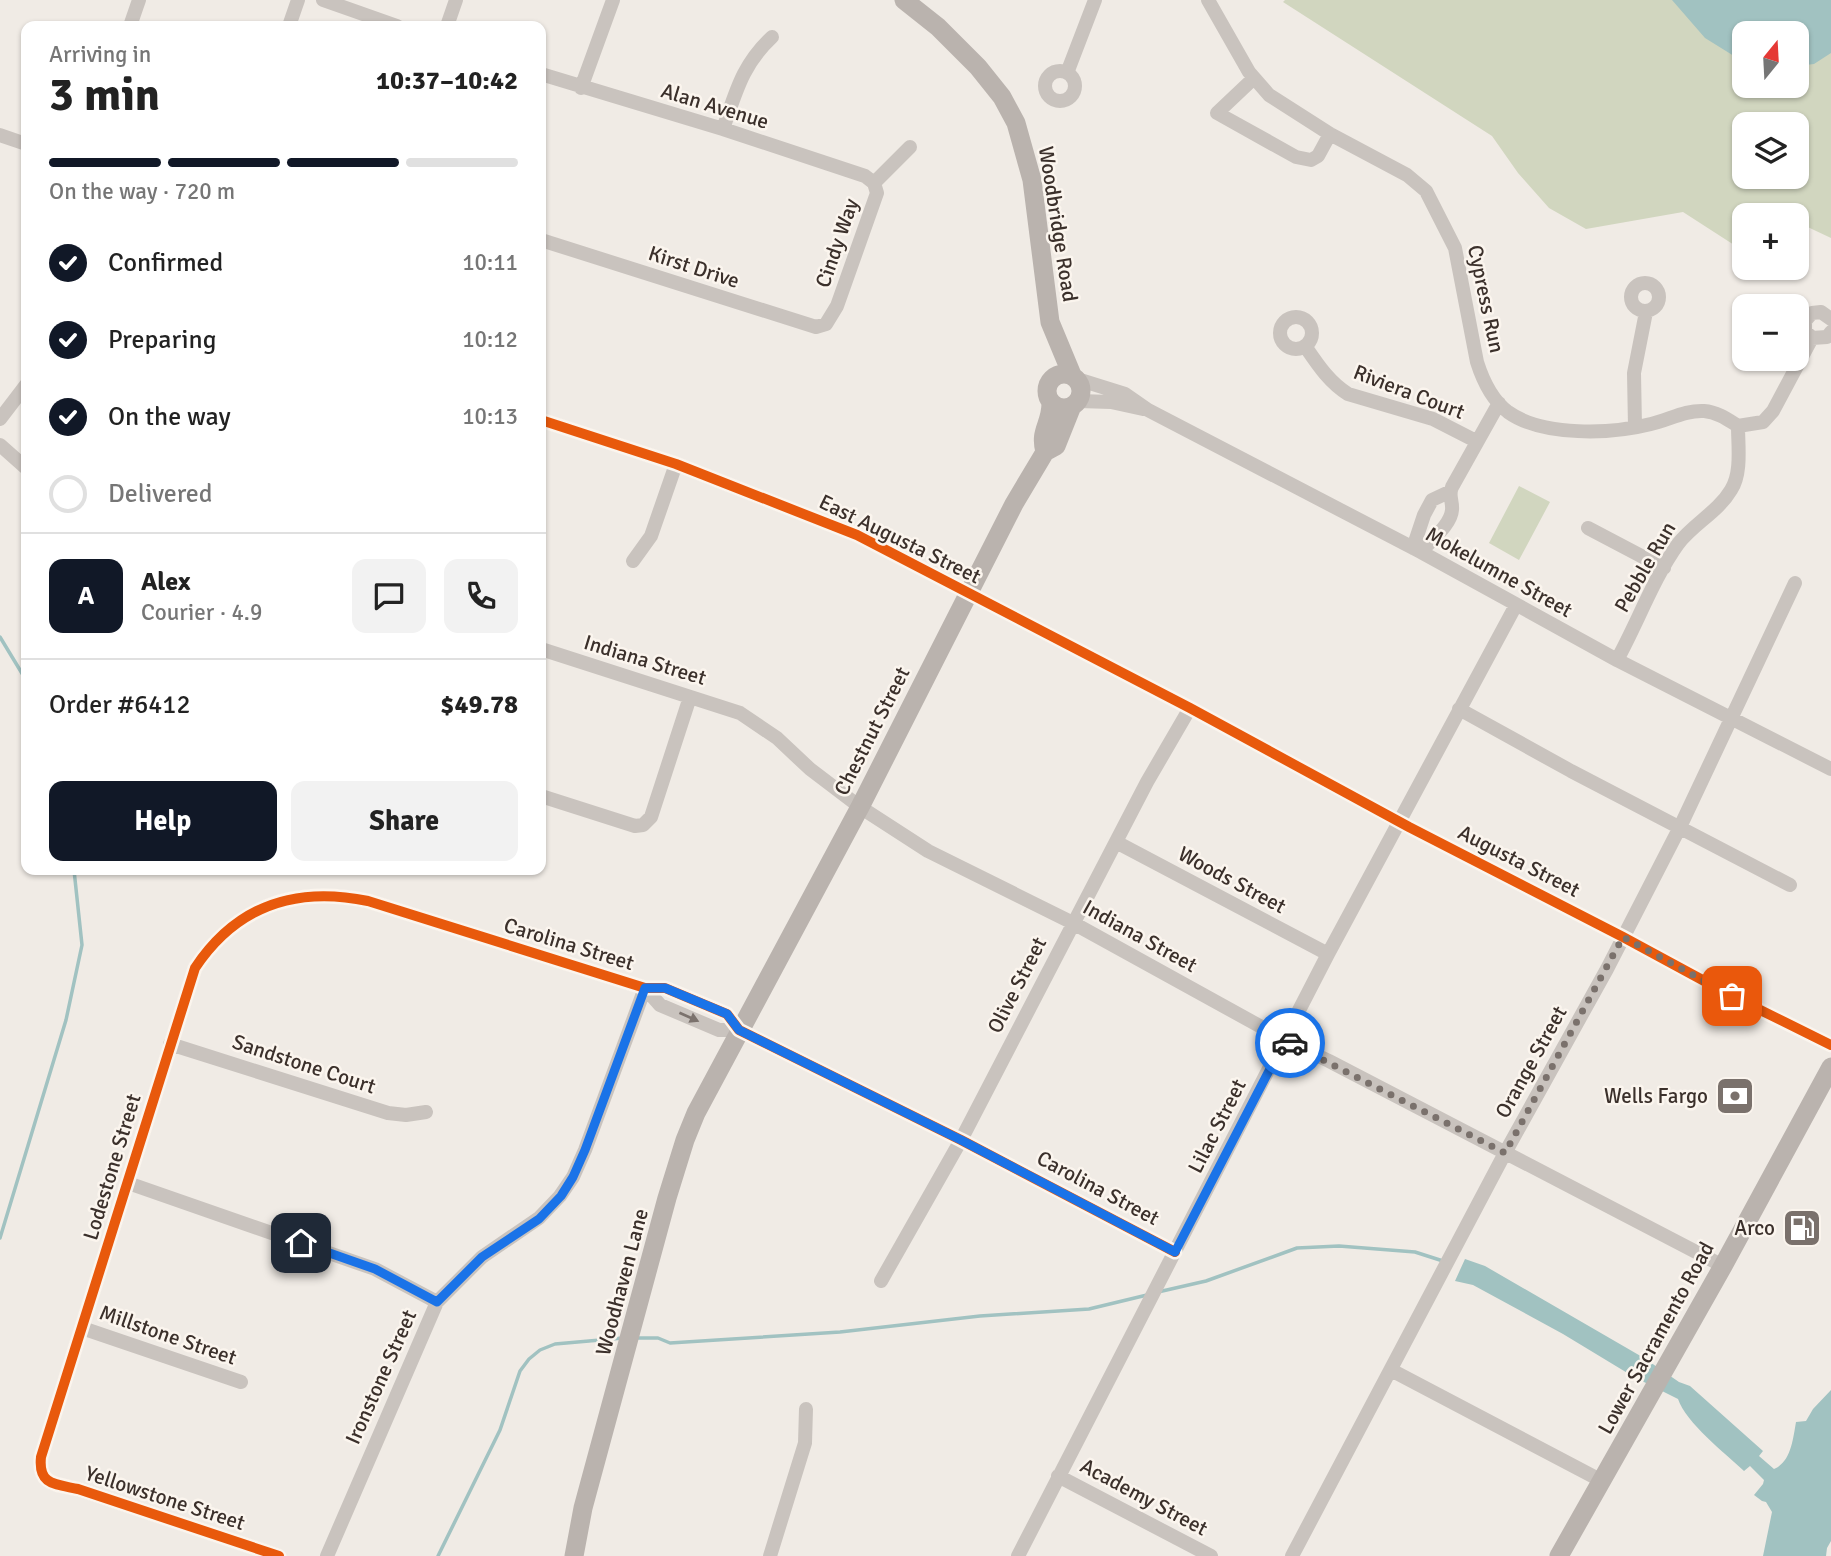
<!DOCTYPE html>
<meta charset="utf-8">
<style>
body{margin:0;font-family:Signika,sans-serif;background:#f2f2f2;color:#222;height:100vh;display:flex;flex-direction:column;font-size:26px;white-space:nowrap}
*{box-sizing:border-box;margin:0}
p{font-size:23px;color:#767676}
.icon{flex:none;width:38px;height:38px;fill:none;stroke:currentColor;stroke-width:2;stroke-linecap:round;stroke-linejoin:round}
.map{position:relative;flex:1;overflow:hidden}
.side{position:absolute;left:21px;top:21px;width:525px;height:854px;display:flex;flex-direction:column;background:#fff;border-radius:14px;box-shadow:0 2px 5px #0004}
.side>*{flex:none}
.needle{width:46px;rotate:18deg}
.buttons{position:absolute;left:1732px;top:21px;display:grid;gap:14px}
.buttons a{display:grid;place-items:center;width:77px;height:77px;border-radius:14px;background:#fff;box-shadow:0 2px 5px #0004;font-size:35px}
.pin{position:absolute;display:grid;place-items:center;width:60px;height:60px;color:#fff;margin:-30px;border-radius:14px;box-shadow:0 4px 10px #0006}
.courier{position:absolute;display:grid;place-items:center;width:70px;height:70px;margin:-35px;border:5px solid #1a73e8;border-radius:50%;background:#fff;color:#222;box-shadow:0 2px 9px #0007}
.headline em{font-style:normal;font-weight:800}
.headline div{display:flex;flex-direction:column-reverse}
.headline{display:flex;align-items:center;justify-content:space-between;height:119px;padding:0 28px}
h1{font-size:46px;font-weight:800;line-height:52px}
.bar{display:grid;grid-template-columns:repeat(4,1fr);gap:10px 7px;align-content:center;height:84px;padding:0 28px}
.bar i{height:9px;border-radius:5px;background:#e0e0e0}
.bar .active{background:#111827}
.bar p{grid-column:span 4}
.line{display:flex;align-items:center;gap:18px;padding:0 28px;border-top:2px solid #e0e0e0}
.line div{flex:1}
.round{display:grid;place-items:center;flex:none;width:74px;height:74px;border-radius:14px;background:#f2f2f2}
ol{padding:0 28px;list-style:none}
li{display:flex;align-items:center;gap:21px;height:77px}
li p{margin-inline-start:auto}
li .icon{padding:7px;border-radius:50%;background:#111827;color:#fff;stroke-width:4}
li:last-child{color:#767676}
li i{width:38px;height:38px;border:4px solid #e0e0e0;border-radius:50%}
.action{display:flex;gap:14px;margin-top:auto;padding:14px 28px}
.action a{flex:1;height:80px;border-radius:14px;background:#111827;color:#fff;font-size:28px;font-weight:800;line-height:80px;text-align:center}
.action a+a{background:#f2f2f2;color:#222}
.map>svg:first-child{display:block}
</style>
<div class="map">
<svg width="1831" height="1556" viewBox="0 0 1831 1556">
<rect width="100%" height="100%" fill="#f0ebe5"/>
<path fill="#d1d6bf" fill-rule="evenodd" d="M1285 0H1831V238L1797 222V215H1745V252L1683 212 1586 229 1549 208 1518 173 1492 136 1283 2ZM1745 33H1797V86H1745ZM1745 124H1797V177H1745Z
M1519 486 1550 502 1519 560 1489 543Z"/>
<path fill="#a1c2c1" d="M1672 0H1831V53L1814 64 1797 66V33H1745V62L1742 61 1705 38Z
M1465 1259 1485 1266 1644 1358 1679 1382 1690 1386 1763 1451 1759 1456 1774 1469C1791 1462 1793 1439 1796 1422L1806 1421 1813 1409 1831 1390V1541L1827 1548 1826 1556H1763L1772 1512 1766 1502 1762 1501 1754 1495 1763 1484 1764 1480 1750 1466 1744 1471C1725 1453 1686 1423 1678 1399L1634 1377 1563 1334 1473 1285 1455 1281Z"/>
<g fill="none" stroke-linecap="round" stroke-linejoin="round">
<path stroke="#a1c2c1" stroke-width="3.5" d="M0 637 26 680
M0 1238 66 1020 82 945 74 870
M1158 1292 1206 1281 1297 1248 1339 1246 1415 1252 1443 1261
M634 1338H658L670 1343 840 1332 980 1316 1089 1309 1147 1295
M438 1556 500 1430 520 1371 529 1359 540 1350 555 1344 623 1338"/>
<path stroke="#c9c3be" stroke-width="14" d="M323 0 397 26
M1208 0 1249 72 1269 95 1330 134 1407 175 1426 191 1455 248 1477 362C1483 381 1492 400 1508 412 1543 437 1612 434 1651 424 1669 420 1685 410 1704 411 1717 412 1727 419 1738 426
M130 26 139 0
M289 26 298 0
M447 26 456 0
M1045 86a15 15 0 1 1 30 0a15 15 0 1 1-30 0Z
M1067 73 1095 0
M541 74 723 129 865 176 874 183
M1254 78 1217 113 1296 157 1311 160 1318 156 1330 134
M581 88 613 0
M723 129C736 92 742 65 772 37
M0 135 26 144
M874 183 910 147
M541 240 816 327 826 324 837 306 877 193 874 183
M1631 297a14 14 0 1 1 28 0a14 14 0 1 1-28 0Z
M1280 333a16 16 0 1 1 32 0a16 16 0 1 1-32 0Z
M1831 319 1821 312 1812 313 1805 321V331L1812 338 1827 337 1831 332
M1305 346C1318 365 1329 382 1348 394L1433 419 1476 441
M1077 379 1125 394 1148 410 1421 552 1617 660 1831 769
M1079 401 1111 402 1143 409
M0 419 26 385
M541 420 676 464 857 535 1190 708 1409 827 1623 937 1732 996 1831 1045
M1738 426 1763 422 1773 411 1812 338
M1635 427 1634 373 1646 312
M0 445 26 468
M1588 528 1664 568
M1413 548 1424 515 1432 500 1449 492
M1421 552C1430 541 1451 525 1452 510 1453 501 1448 496 1452 487L1499 403
M633 561 651 536 676 464
M541 649 740 713 777 738 810 769 860 807 928 851 1073 923 1285 1040 1329 1061 1723 1266
M1617 660C1638 622 1653 579 1678 544 1693 524 1718 512 1731 490 1742 473 1738 446 1738 426
M1459 709 1571 771 1790 885
M541 796 635 826 643 825 651 817 690 697
M1116 842 1328 954
M645 988 660 1005 719 1030H739
M170 1044 388 1113 406 1115 426 1112
M128 1183 375 1269 437 1302
M881 1281 961 1140 1147 782 1190 708
M82 1328 241 1382
M1391 1370 1602 1481
M1058 1476 1211 1556
M279 1556 78 1489C55 1484 38 1485 41 1457L195 968C237 905 296 886 368 901L645 988H665L727 1014 739 1030 961 1140 1175 1252
M327 1556 437 1302 482 1257 539 1218 560 1196 573 1177 585 1150 645 988
M770 1556 805 1443 806 1409
M1018 1556 1328 954 1516 605
M1292 1556 1505 1153 1607 969 1680 827 1795 583"/>
<path stroke="#bab3ae" stroke-width="19" d="M904 0 938 27 978 67 1002 97 1016 123 1032 180 1050 322 1072 375
M1047 391a17 17 0 1 1 34 0a17 17 0 1 1-34 0Z
M1045 452C1039 430 1051 425 1051 403
M574 1556 583 1508 667 1198 685 1140 696 1113 860 807 1014 504 1045 452 1056 446 1072 406
M1559 1556 1723 1266 1831 1067"/>
<defs>
<path id="cycleway" d="M541 420 676 464 857 535 1190 708 1409 827 1623 937 1732 996 1831 1045
M279 1556 78 1489C55 1484 38 1485 41 1457L195 968C237 905 296 886 368 901L645 988H665L727 1014 739 1030 961 1140 1175 1252"/>
</defs>
<use href="#cycleway" stroke="#fbf5ee" stroke-width="15"/>
<use href="#cycleway" stroke="#e8590c" stroke-width="10"/>
</g>
<defs><path id="oneway-solid" d="M-6-.8H1V-3.2L6.5 0L1 3.2V.8H-6Z" transform="scale(1.75)"/></defs>
<use fill="#7b726d" href="#oneway-solid" transform="translate(689 1017) rotate(24)"/>
<g fill="none" stroke-linecap="round" stroke-linejoin="round">
<path stroke="#7a716c" stroke-width="7" stroke-dasharray="0 12.6" d="M1290 1043 1505 1153 1623 937 1732 996"/>
<path stroke="#1a73e8" stroke-width="9" d="M301 1243 375 1269 437 1302 482 1257 539 1219 561 1196 573 1177 585 1150 645 988H665L727 1014 739 1030 961 1140 1175 1252 1285 1040 1290 1043"/>
</g>
<defs>
<symbol id="bank-square" viewBox="-11 -11 22 22"><rect x="-9" y="-9" width="18" height="18" rx="4" fill="#7a716c" stroke="#fbf5ee"/><path d="M-6-4H6V4H-6ZM0-2.3a2.3 2.3 0 1 0 0 4.6a2.3 2.3 0 1 0 0-4.6Z" fill="#fff"/></symbol>
<symbol id="fuel-square" viewBox="-11 -11 22 22"><rect x="-9" y="-9" width="18" height="18" rx="4" fill="#7a716c" stroke="#fbf5ee"/><path d="M-5.5-6h7V0h2V4h1.3V-2.5L3-4.5l.8-.8L6-3V5H2.5V1h-1V6h-7ZM-4.2-4.7v3.2H.2V-4.7Z" fill="#fff"/></symbol>
</defs>
<g fill-rule="evenodd">
<use href="#bank-square" x="1713" y="1074" width="44" height="44"/>
<use href="#fuel-square" x="1780" y="1206" width="44" height="44"/>
</g>
<g text-anchor="middle" dominant-baseline="central" stroke-width="5" stroke-linejoin="round" paint-order="stroke">
<g font-size="21" fill="#3b302b" stroke="#fbf5ee">
<text transform="translate(715 106) rotate(17)">Alan Avenue</text>
<text transform="translate(1058 224) rotate(81)">Woodbridge Road</text>
<text transform="translate(837 243) rotate(-71)">Cindy Way</text>
<text transform="translate(694 267) rotate(18)">Kirst Drive</text>
<text transform="translate(1486 299) rotate(78)">Cypress Run</text>
<text transform="translate(1409 392) rotate(21)">Riviera Court</text>
<text transform="translate(900 539) rotate(26)">East Augusta Street</text>
<text transform="translate(1645 567) rotate(-60)">Pebble Run</text>
<text transform="translate(1499 572) rotate(29)">Mokelumne Street</text>
<text transform="translate(645 660) rotate(17)">Indiana Street</text>
<text transform="translate(872 731) rotate(-63)">Chestnut Street</text>
<text transform="translate(1519 861) rotate(27)">Augusta Street</text>
<text transform="translate(1232 880) rotate(28)">Woods Street</text>
<text transform="translate(1140 936) rotate(29)">Indiana Street</text>
<text transform="translate(569 944) rotate(17)">Carolina Street</text>
<text transform="translate(1017 985) rotate(-63)">Olive Street</text>
<text transform="translate(1531 1062) rotate(-61)">Orange Street</text>
<text transform="translate(304 1064) rotate(18)">Sandstone Court</text>
<text transform="translate(1217 1126) rotate(-63)">Lilac Street</text>
<text transform="translate(112 1167) rotate(-73)">Lodestone Street</text>
<text transform="translate(1098 1188) rotate(28)">Carolina Street</text>
<text transform="translate(622 1282) rotate(-75)">Woodhaven Lane</text>
<text transform="translate(168 1335) rotate(19)">Millstone Street</text>
<text transform="translate(1656 1338) rotate(-61)">Lower Sacramento Road</text>
<text transform="translate(381 1377) rotate(-66)">Ironstone Street</text>
<text transform="translate(1144 1497) rotate(28)">Academy Street</text>
<text transform="translate(165 1498) rotate(18)">Yellowstone Street</text>
</g>
<g font-size="21" fill="#3b302b" stroke="#fbf5ee" text-anchor="end">
<text x="1708" y="1096">Wells Fargo</text>
<text x="1775" y="1228">Arco</text>
</g>
</g>
</svg>
<div class="buttons">
<a><svg class="needle" viewBox="-14 -14 28 28"><path d="M0-13l5 13h-10z" fill="#e53935"/><path d="M0 13l5-13h-10z" fill="#767676"/></svg></a>
<a><svg class="icon" aria-label="layers" viewBox="0 0 24 24"><path d="M12 4l9 5-9 5-9-5zM3 14l9 5 9-5"/></svg></a>
<a>+</a>
<a>−</a>
</div>
<div class="pin" style="left:1732px;top:996px;background:#ea580c"><svg class="icon" aria-label="bag" viewBox="0 0 24 24"><path d="M5 8h14l-1 12H6zM9 8a3 3 0 0 1 6 0"/></svg></div>
<div class="pin" style="left:301px;top:1243px;background:#1f2937"><svg class="icon" aria-label="home" viewBox="0 0 24 24"><path d="M3 11l9-7 9 7M6 9v11h12V9"/></svg></div>
<div class="courier" style="left:1290px;top:1043px"><svg class="icon" aria-label="car" viewBox="0 0 24 24"><path d="M5 17H2v-5l4-1 3-4h7l3 4 3 1v5h-3M9 17h6M6 11h13"/><circle cx="7" cy="17" r="2"/><circle cx="17" cy="17" r="2"/></svg></div>
<section class="side">
<div class="headline"><div><h1>3 min</h1><p>Arriving in</p></div><em>10:37–10:42</em></div>
<div class="bar"><i class="active"></i><i class="active"></i><i class="active"></i><i></i><p>On the way · 720 m</p></div>
<ol>
<li><svg class="icon" aria-label="check" viewBox="0 0 24 24"><path d="M5 12l5 5 9-10"/></svg>Confirmed<p>10:11</p></li>
<li><svg class="icon" aria-label="check" viewBox="0 0 24 24"><path d="M5 12l5 5 9-10"/></svg>Preparing<p>10:12</p></li>
<li><svg class="icon" aria-label="check" viewBox="0 0 24 24"><path d="M5 12l5 5 9-10"/></svg>On the way<p>10:13</p></li>
<li><i></i>Delivered</li>
</ol>
<div class="line" style="height:126px"><b class="round" style="background:#111827;color:#fff">A</b><div><b>Alex</b><p>Courier · 4.9</p></div><a class="round"><svg class="icon" aria-label="chat" viewBox="0 0 24 24"><path d="M4 5h16v11H9l-5 4z"/></svg></a><a class="round"><svg class="icon" aria-label="phone" viewBox="0 0 24 24"><path d="M5 4h4l2 5-3 2q2 4 5 5l2-3 5 2v4C11 20 4 13 5 4z"/></svg></a></div>
<div class="line" style="height:91px"><div>Order #6412</div><b>$49.78</b></div>
<div class="action"><a>Help</a><a>Share</a></div>
</section>
</div>
